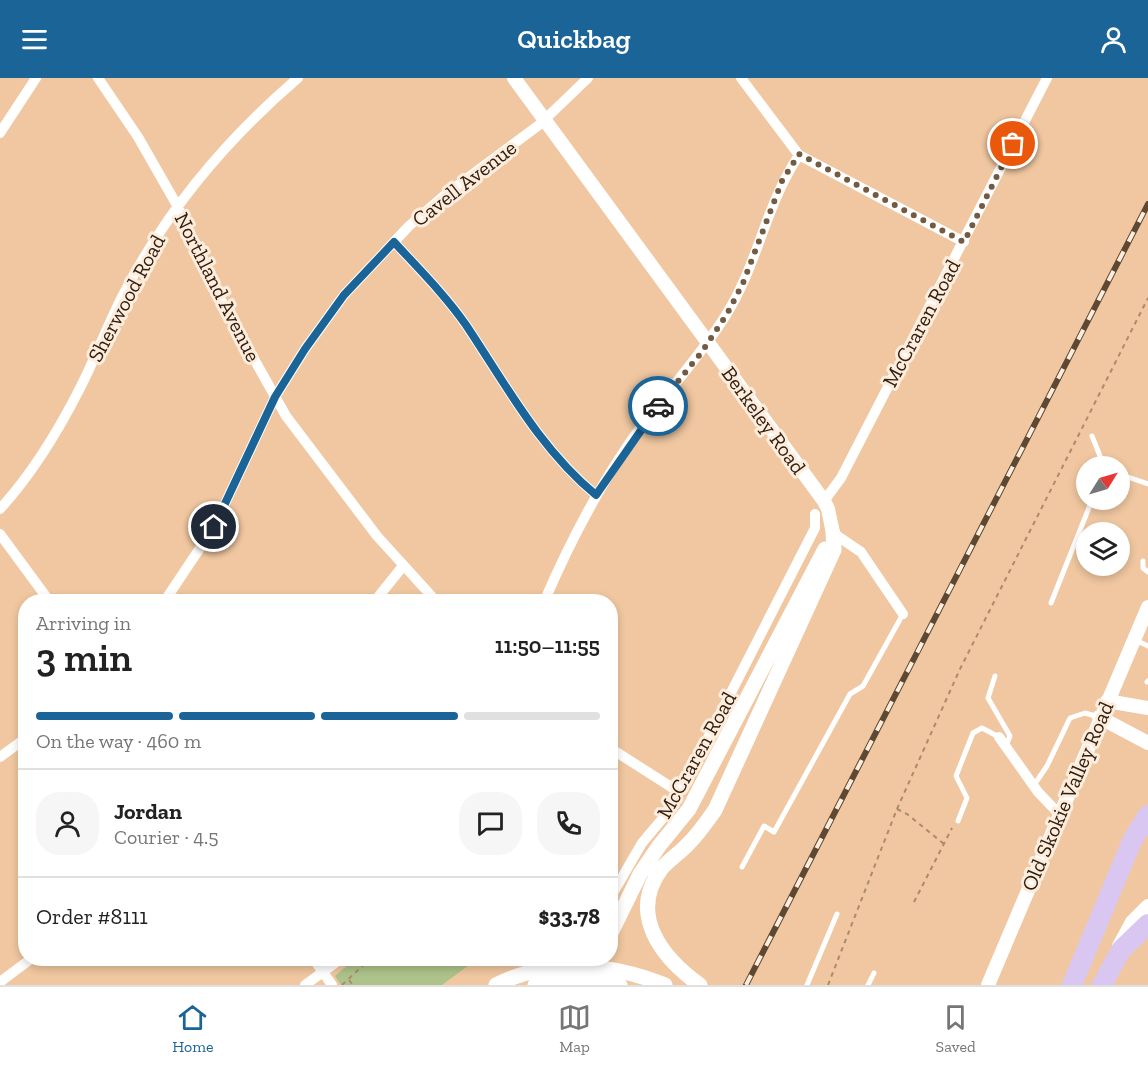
<!DOCTYPE html>
<meta charset="utf-8">
<style>
body{margin:0;font-family:"Zilla Slab",serif;background:#f6f6f6;color:#222;height:100vh;display:flex;flex-direction:column;font-size:22px;white-space:nowrap}
*{box-sizing:border-box;margin:0}
p{font-size:20px;color:#767676}
.icon{flex:none;width:33px;height:33px;fill:none;stroke:currentColor;stroke-width:2;stroke-linecap:round;stroke-linejoin:round}
.map{position:relative;flex:1;overflow:hidden}
.details{position:absolute;left:18px;top:516px;width:600px;height:372px;display:flex;flex-direction:column;background:#fff;border-radius:24px;box-shadow:0 3px 9px #0003}
.details>*{flex:none}
.needle{width:39px;rotate:53deg}
.tools{position:absolute;left:1076px;top:378px;display:grid;gap:12px}
.tools a{display:grid;place-items:center;width:54px;height:54px;border-radius:50%;background:#fff;box-shadow:0 3px 9px #0003;font-size:30px}
.pin{position:absolute;display:grid;place-items:center;width:51px;height:51px;color:#fff;margin:-26px;border:3px solid #fff;border-radius:50%;box-shadow:0 2px 6px #0007}
.courier{position:absolute;display:grid;place-items:center;width:60px;height:60px;margin:-30px;border:4px solid #1b6498;border-radius:50%;background:#fff;color:#222;box-shadow:0 2px 8px #0007}
.overview em{font-style:normal;font-weight:600}
.overview div{display:flex;flex-direction:column-reverse}
.overview{display:flex;align-items:center;justify-content:space-between;height:102px;padding:0 18px}
h1{font-size:39px;font-weight:600;line-height:45px}
.bar{display:grid;grid-template-columns:repeat(4,1fr);gap:9px 6px;align-content:center;height:72px;padding:0 18px}
.bar i{height:8px;border-radius:4px;background:#e0e0e0}
.bar .active{background:#1b6498}
.bar p{grid-column:span 4}
.line{display:flex;align-items:center;gap:15px;padding:0 18px;border-top:2px solid #e0e0e0}
.line div{flex:1}
.round{display:grid;place-items:center;flex:none;width:63px;height:63px;border-radius:24px;background:#f6f6f6}
header{display:flex;justify-content:space-between;align-items:center;height:78px;padding:0 18px;background:#1b6498;color:#fff;font-size:27px;font-weight:600}
.menu{display:flex;justify-content:space-around;align-items:center;height:84px;border-top:2px solid #e0e0e0;background:#fff;font-size:16px;color:#767676}
.menu a{display:grid;justify-items:center;gap:3px}
.menu .active{color:#1b6498}
.map>svg:first-child{display:block}
</style>
<header><svg class="icon" aria-label="menu" viewBox="0 0 24 24"><path d="M4 6h16M4 12h16M4 18h16"/></svg>Quickbag<svg class="icon" aria-label="person" viewBox="0 0 24 24"><circle cx="12" cy="8" r="4"/><path d="M4 21q1-7 8-7t8 7"/></svg></header>
<div class="map">
<svg width="1148" height="907" viewBox="0 0 1148 907">
<rect width="100%" height="100%" fill="#f0c7a0"/>
<path fill="#aec38a" d="M356 880H486V881L469 887 442 907H341L335 898Z"/>
<g fill="none" stroke-linecap="round" stroke-linejoin="round">
<path stroke="#ab8b6d" stroke-width="2" stroke-dasharray="4.5 4.5" stroke-linecap="butt" d="M897 731 907 736 944 766
M914 824 952 750
M349 902 353 907
M342 907 369 882
M828 907 897 731 960 591 1148 220"/>
<path stroke="#fff" stroke-width="5" d="M1092 358 1104 388
M1119 396 1148 406
M1143 483V490L1148 494
M1051 525 1092 422
M1135 562 1148 568
M995 598 988 620 1010 658 1006 668
M1147 604 1148 603
M1034 707 1047 688 1070 640 1085 635 1099 639
M958 743 967 720 956 698 973 655 982 650 999 659
M742 789 764 748 774 754 850 616 863 608 903 536
M807 907 837 836
M868 907 874 895"/>
<path stroke="#fff" stroke-width="10" d="M98 0 138 59 178 129 217 215 286 338 377 458 437 524
M741 0 799 77 964 164
M0 55 36 0
M394 164C419 191 445 217 466 247 506 307 540 371 596 417
M824 423 841 400 1047 0
M0 431C31 397 57 355 78 314 95 282 107 247 124 215 167 132 228 60 298 0
M833 455 861 474 903 536
M0 456 50 524
M164 524 214 449 275 319 305 271 344 217 409 148 446 116 539 47 588 0
M374 524 403 488
M544 524C568 468 596 414 630 364 661 320 698 282 726 237 758 186 765 128 799 77
M999 659 1038 714 1060 737
M610 670 679 714
M0 679 26 660
M613 815 642 765 663 740 692 691 815 450V436
M313 880 332 907
M0 904 32 880
M305 907 342 880"/>
<path stroke="#fff" stroke-width="14" d="M514 0 824 423 828 431 833 455
M1107 623 1148 630
M1099 639 1148 665
M1119 868 1132 844 1148 828
M988 907 1148 529"/>
<path stroke="#fff" stroke-width="15" d="M610 857 640 796 659 768 689 731 825 471
M496 907C548 880 612 885 665 907
M535 907 579 902 620 907
M700 907C662 880 627 836 662 790 670 781 681 774 689 765 699 755 707 743 715 732L834 472 833 455"/>
<path stroke="#d9c7f1" stroke-width="20" d="M1072 907 1132 763 1148 737
M1102 907 1121 872 1148 846"/>
<defs>
<path id="rail" d="M746 907 1148 126"/>
</defs>
<use href="#rail" stroke="#5d4833" stroke-width="6"/>
<use href="#rail" stroke="#feeddd" stroke-width="4" stroke-dasharray="11" stroke-linecap="butt"/>
</g>
<g fill="none" stroke-linecap="round" stroke-linejoin="round">
<path stroke="#735a43" stroke-width="6" stroke-dasharray="0 10.8" d="M658 328 701 275 727 236 743 205 782 103 799 76 964 164 1013 66"/>
<path stroke="#1b6498" stroke-width="8" d="M214 449 275 319 305 271 344 217 394 164C419 191 445 217 466 247 506 307 540 371 596 417L658 328"/>
</g>
<g text-anchor="middle" dominant-baseline="central" stroke-width="6" stroke-linejoin="round" paint-order="stroke">
<g font-size="21" fill="#2f2011" stroke="#feeddd">
<text transform="translate(464 105) rotate(-38)">Cavell Avenue</text>
<text transform="translate(218 209) rotate(63)">Northland Avenue</text>
<text transform="translate(126 220) rotate(-62)">Sherwood Road</text>
<text transform="translate(921 245) rotate(-62)">McCraren Road</text>
<text transform="translate(764 342) rotate(54)">Berkeley Road</text>
<text transform="translate(696 677) rotate(-61)">McCraren Road</text>
<text transform="translate(1067 718) rotate(-67)">Old Skokie Valley Road</text>
</g>
</g>
</svg>
<div class="tools">
<a><svg class="needle" viewBox="-14 -14 28 28"><path d="M0-13l5 13h-10z" fill="#e53935"/><path d="M0 13l5-13h-10z" fill="#767676"/></svg></a>
<a><svg class="icon" aria-label="layers" viewBox="0 0 24 24"><path d="M12 4l9 5-9 5-9-5zM3 14l9 5 9-5"/></svg></a>
</div>
<div class="pin" style="left:1013px;top:66px;background:#ea580c"><svg class="icon" aria-label="bag" viewBox="0 0 24 24"><path d="M5 8h14l-1 12H6zM9 8a3 3 0 0 1 6 0"/></svg></div>
<div class="pin" style="left:214px;top:449px;background:#1f2937"><svg class="icon" aria-label="home" viewBox="0 0 24 24"><path d="M3 11l9-7 9 7M6 9v11h12V9"/></svg></div>
<div class="courier" style="left:658px;top:328px"><svg class="icon" aria-label="car" viewBox="0 0 24 24"><path d="M5 17H2v-5l4-1 3-4h7l3 4 3 1v5h-3M9 17h6M6 11h13"/><circle cx="7" cy="17" r="2"/><circle cx="17" cy="17" r="2"/></svg></div>
<section class="details">
<div class="overview"><div><h1>3 min</h1><p>Arriving in</p></div><em>11:50–11:55</em></div>
<div class="bar"><i class="active"></i><i class="active"></i><i class="active"></i><i></i><p>On the way · 460 m</p></div>
<div class="line" style="height:108px"><a class="round"><svg class="icon" aria-label="person" viewBox="0 0 24 24"><circle cx="12" cy="8" r="4"/><path d="M4 21q1-7 8-7t8 7"/></svg></a><div><b>Jordan</b><p>Courier · 4.5</p></div><a class="round"><svg class="icon" aria-label="chat" viewBox="0 0 24 24"><path d="M4 5h16v11H9l-5 4z"/></svg></a><a class="round"><svg class="icon" aria-label="phone" viewBox="0 0 24 24"><path d="M5 4h4l2 5-3 2q2 4 5 5l2-3 5 2v4C11 20 4 13 5 4z"/></svg></a></div>
<div class="line" style="height:78px"><div>Order #8111</div><b>$33.78</b></div>
</section>
</div>
<nav class="menu">
<a class="active"><svg class="icon" aria-label="home" viewBox="0 0 24 24"><path d="M3 11l9-7 9 7M6 9v11h12V9"/></svg>Home</a>
<a><svg class="icon" aria-label="map" viewBox="0 0 24 24"><path d="M3 6l6-2 6 2 6-2v14l-6 2-6-2-6 2zM9 4v14M15 6v14"/></svg>Map</a>
<a><svg class="icon" aria-label="saved" viewBox="0 0 24 24"><path d="M7 4h10v16l-5-4-5 4z"/></svg>Saved</a>
</nav>
